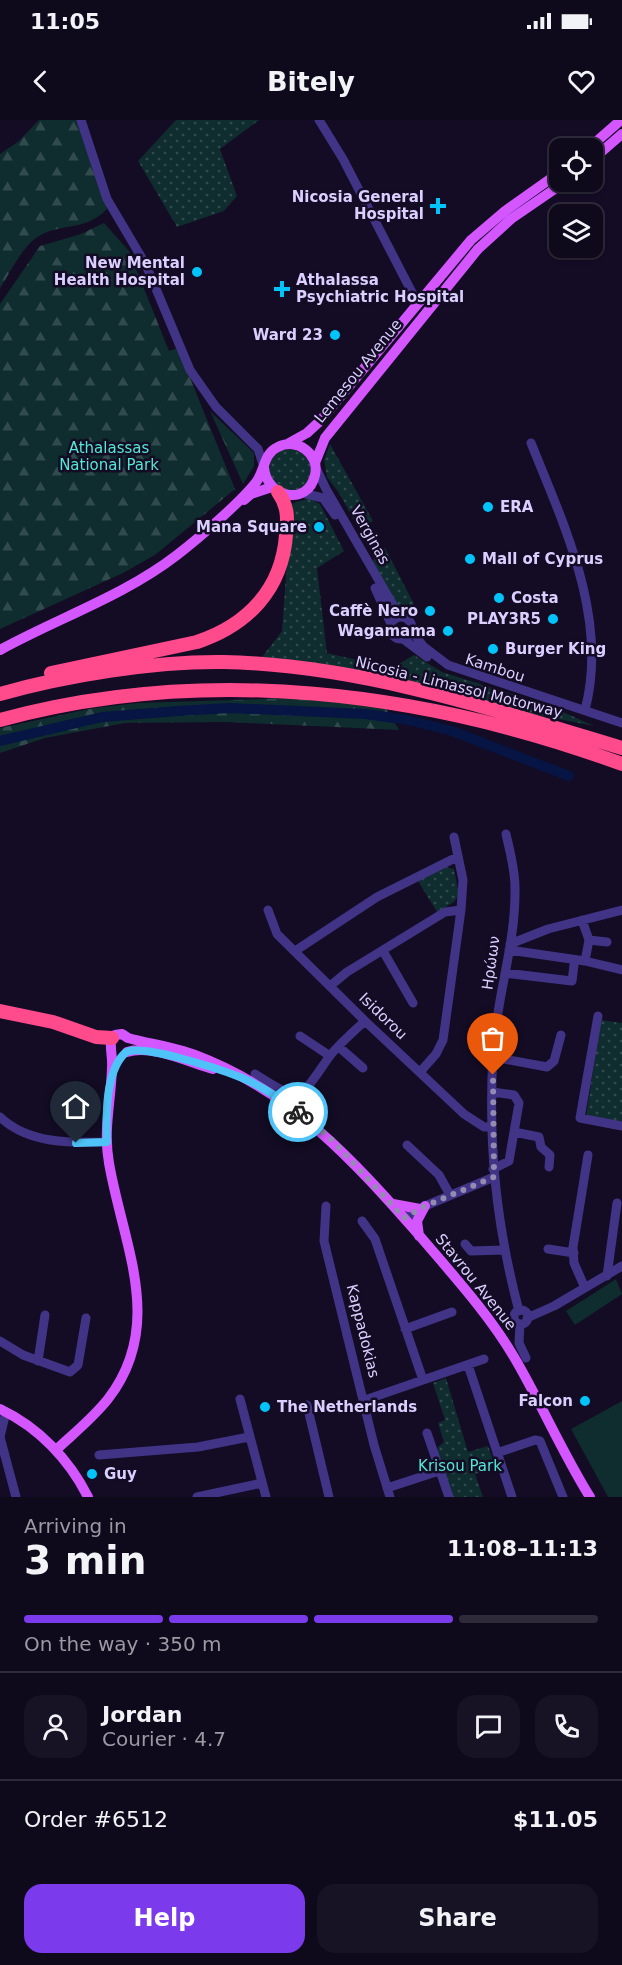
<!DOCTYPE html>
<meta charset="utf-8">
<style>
body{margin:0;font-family:"DejaVu Sans",sans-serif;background:#171224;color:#f1f3f6;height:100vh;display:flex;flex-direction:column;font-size:22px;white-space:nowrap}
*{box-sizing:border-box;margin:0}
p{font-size:20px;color:#9b9aa3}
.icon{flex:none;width:33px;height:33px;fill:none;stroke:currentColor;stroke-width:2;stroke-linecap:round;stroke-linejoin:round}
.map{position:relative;height:1377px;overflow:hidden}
.sheet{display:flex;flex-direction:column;background:#0e091b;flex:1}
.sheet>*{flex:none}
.controls{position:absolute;left:549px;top:18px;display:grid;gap:12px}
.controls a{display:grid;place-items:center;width:54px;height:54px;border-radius:12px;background:#0e091b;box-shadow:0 2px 4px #0004,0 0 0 2px #2e2a3a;font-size:30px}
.pin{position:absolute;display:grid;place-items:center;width:51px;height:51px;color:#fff;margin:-62px -26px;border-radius:50% 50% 50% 0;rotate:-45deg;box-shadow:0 0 6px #0007}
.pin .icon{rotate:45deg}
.courier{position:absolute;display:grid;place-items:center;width:60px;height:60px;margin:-30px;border:4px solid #4fc3f7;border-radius:50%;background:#fff;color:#222;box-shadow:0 2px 8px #0007}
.headline em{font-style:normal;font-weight:600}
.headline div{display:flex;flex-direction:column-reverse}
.headline{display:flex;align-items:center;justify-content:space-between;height:102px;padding:0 24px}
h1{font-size:39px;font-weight:600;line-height:45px}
.bar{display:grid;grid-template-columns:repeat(4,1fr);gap:9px 6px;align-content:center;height:72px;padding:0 24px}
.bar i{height:8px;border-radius:4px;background:#2e2a3a}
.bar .selected{background:#7c3aed}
.bar p{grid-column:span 4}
.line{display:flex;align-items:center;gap:15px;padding:0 24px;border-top:2px solid #2e2a3a}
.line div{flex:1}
.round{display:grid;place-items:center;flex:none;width:63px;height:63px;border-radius:18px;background:#171224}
.button{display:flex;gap:12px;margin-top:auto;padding:12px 24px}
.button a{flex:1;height:69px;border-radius:18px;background:#7c3aed;color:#fff;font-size:24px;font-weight:600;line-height:69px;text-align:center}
.button a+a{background:#171224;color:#f1f3f6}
.status{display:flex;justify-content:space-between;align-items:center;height:42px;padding:0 30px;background:#0e091b;direction:ltr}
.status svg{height:16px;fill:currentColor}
header{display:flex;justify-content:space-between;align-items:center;height:78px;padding:0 24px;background:#0e091b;font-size:27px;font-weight:600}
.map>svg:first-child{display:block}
</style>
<div class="status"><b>11:05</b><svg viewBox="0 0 49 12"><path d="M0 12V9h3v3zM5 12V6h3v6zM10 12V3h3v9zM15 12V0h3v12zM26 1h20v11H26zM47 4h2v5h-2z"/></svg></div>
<header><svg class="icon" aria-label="back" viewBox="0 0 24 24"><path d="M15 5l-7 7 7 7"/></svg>Bitely<svg class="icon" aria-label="heart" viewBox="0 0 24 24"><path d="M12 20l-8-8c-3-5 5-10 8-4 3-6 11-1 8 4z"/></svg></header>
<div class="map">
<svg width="622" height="1377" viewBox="0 0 622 1377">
<defs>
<pattern id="green-dots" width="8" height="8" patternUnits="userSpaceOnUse" patternTransform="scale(1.5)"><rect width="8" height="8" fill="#0f2c2e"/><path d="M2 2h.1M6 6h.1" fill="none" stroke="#314a4d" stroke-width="1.8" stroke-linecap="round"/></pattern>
<pattern id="forest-firs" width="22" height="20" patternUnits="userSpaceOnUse" patternTransform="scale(1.5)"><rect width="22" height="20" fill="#0f2c2e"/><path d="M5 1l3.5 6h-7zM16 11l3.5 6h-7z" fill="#314a4d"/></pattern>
</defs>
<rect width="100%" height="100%" fill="#130c24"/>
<path fill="url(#green-dots)" d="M176 0H259L220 29 237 76 224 91 177 107 138 41Z
M330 324 373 401 359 409 339 373 327 357 324 340Z
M269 350a21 21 0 1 1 42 0a21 21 0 1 1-42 0Z
M309 378 320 384 344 431 317 448 327 533 392 548 414 535 442 552 550 586 594 606 259 541 282 511 291 384Z
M385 428 414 484 407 488 410 493 400 489 373 442 375 433Z
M446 747 454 749 459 775 454 782 437 792 418 761Z
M601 900 622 903V1002L586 996Z
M446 1258 468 1332 488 1326 496 1347 475 1354 483 1377H453L437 1332 438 1327 444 1322 438 1303 445 1300 433 1263Z"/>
<path fill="url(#forest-firs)" d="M39 0H78L107 89C86 111 61 103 39 116 22 126 11 152 0 168V34L19 21Z
M104 103 129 131 169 231 178 228 235 369 155 435 123 453 0 509V184L40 126 81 114Z
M210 291 254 333V346L243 364Z
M292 578 385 587 399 610 225 602 125 603 45 618 0 633V608L94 588 138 583Z"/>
<path fill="#0f2c2e" d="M616 1159 622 1174 575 1205 566 1191Z
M622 1281V1377H608L571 1309Z"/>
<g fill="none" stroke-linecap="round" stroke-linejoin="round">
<path stroke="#061543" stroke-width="10" d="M0 621 102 597 178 591 229 588 366 594 408 600 452 611 569 656"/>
<path stroke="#413486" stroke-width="9" d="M81 0 107 79 146 145 190 250 216 287 258 329 264 347
M319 0 343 39 418 184
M531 323C565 407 609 500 585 590
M316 348 326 369 400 497
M302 373 323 378 335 395
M375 468 391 504
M390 508a11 11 0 1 1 22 0a11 11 0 1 1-22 0Z
M412 511 423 526 448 545 622 603
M403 519 427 537
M506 714C510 732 515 749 515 768 516 824 496 879 493 934 488 1025 496 1104 519 1191
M268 790 277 814 365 901 464 994 484 1007H492
M582 800 589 820 585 841
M589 820 607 822
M510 824 548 809 622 790
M509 830 585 841 622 850
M295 831 377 777 457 737
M383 831 413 883
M505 853 572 861 574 845
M330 866 347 852 445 792 461 790
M598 896 580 998 622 1006
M300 916 330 936
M339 927 363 948
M493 937 547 947 554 941 561 915
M420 952 436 934 443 920 461 790 463 760 454 717
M255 954C302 984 299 980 329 937 339 924 353 912 365 901
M493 972 514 975 519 983 509 1041 493 1049
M0 997C28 1024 71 1023 107 1022
M514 1012 539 1017 541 1027 550 1035 549 1047
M407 1025 439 1055 450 1075
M326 1086 324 1121 374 1325 390 1377
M404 1098 425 1086 494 1057
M362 1101 375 1119 423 1260
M465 1124 471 1131 503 1130
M548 1129 574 1133
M607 1156 617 1083
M585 1168 574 1143 573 1127 588 1035
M514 1197a7 7 0 1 1 14 0a7 7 0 1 1-14 0Z
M527 1198 554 1186 622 1146
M520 1204 519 1223 526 1238
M405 1209 452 1192
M0 1221 23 1235 70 1252 78 1245 86 1198
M38 1241 45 1195
M468 1245 512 1377
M240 1279 266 1377
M365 1280 484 1239
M307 1285 329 1377
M6 1292 0 1317 16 1377
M427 1313 449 1377
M497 1333 535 1320 540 1321 563 1377
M99 1335 198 1327 249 1317
M387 1368 439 1351
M197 1377 262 1363"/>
<path stroke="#d456ff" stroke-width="10" d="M589 28 621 0
M592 40 622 14
M289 323 307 313 320 301 471 120 505 91 560 52
M315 343 325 318 478 129 511 99 565 62
M244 380 251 374 272 367
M0 530C58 498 124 476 177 435 199 418 241 382 257 361 265 349 264 333 278 327 297 317 320 334 315 355 308 387 266 378 264 347
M127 932C152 924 188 942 213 949
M393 1084 420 1089
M419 1116 417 1101 425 1086
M0 1289C38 1307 69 1339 88 1377
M56 1330C73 1314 93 1298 108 1279 166 1204 123 1125 109 1043 103 1010 111 981 112 948 113 939 110 930 111 921L115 915 122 914 128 918C150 924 174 927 195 935 291 971 353 1040 419 1115 452 1154 488 1193 514 1237 541 1283 562 1332 590 1377"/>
<path stroke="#ff4a8b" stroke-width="14" d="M51 553 197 522C248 505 282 469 286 415 288 398 288 386 278 372
M0 574C67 555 155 541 224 542 360 545 493 589 622 628
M0 600C206 544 423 571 622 644
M0 891 53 902 96 917 112 918"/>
</g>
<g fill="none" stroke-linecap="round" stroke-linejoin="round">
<path stroke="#948bb2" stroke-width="6" stroke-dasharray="0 10.8" d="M298 992 329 1017 404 1098 425 1086 494 1057 493 955"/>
<path stroke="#4fc3f7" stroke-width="8" d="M76 1023 107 1022C106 997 105 952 125 933 138 922 222 950 240 957 260 965 281 979 298 992"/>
</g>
<g fill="#00c4fa" stroke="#130c24" stroke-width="2">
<path d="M435 77h6v6h6v6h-6v6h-6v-6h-6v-6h6z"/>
<circle cx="197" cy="152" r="6"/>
<path d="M279 160h6v6h6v6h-6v6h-6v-6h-6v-6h6z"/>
<circle cx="335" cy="215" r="6"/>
<circle cx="488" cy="387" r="6"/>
<circle cx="319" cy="407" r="6"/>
<circle cx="470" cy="439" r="6"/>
<circle cx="499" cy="478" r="6"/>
<circle cx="430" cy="491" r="6"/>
<circle cx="553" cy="499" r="6"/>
<circle cx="448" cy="511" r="6"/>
<circle cx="493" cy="529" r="6"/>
<circle cx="585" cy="1281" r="6"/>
<circle cx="265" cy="1287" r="6"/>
<circle cx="92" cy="1354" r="6"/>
</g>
<g text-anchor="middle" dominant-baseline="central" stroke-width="5" stroke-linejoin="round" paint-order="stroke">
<g font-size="15" font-weight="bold" fill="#dacfff" stroke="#130c24" text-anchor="end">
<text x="424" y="77">Nicosia General<tspan x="424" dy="17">Hospital</tspan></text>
<text x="185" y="143">New Mental<tspan x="185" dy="17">Health Hospital</tspan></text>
<text x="296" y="160" text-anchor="start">Athalassa<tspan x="296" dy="17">Psychiatric Hospital</tspan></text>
<text x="323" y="215">Ward 23</text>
<text x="500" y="387" text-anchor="start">ERA</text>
<text x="307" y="407">Mana Square</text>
<text x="482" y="439" text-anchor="start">Mall of Cyprus</text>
<text x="511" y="478" text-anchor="start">Costa</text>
<text x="418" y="491">Caffè Nero</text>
<text x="541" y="499">PLAY3R5</text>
<text x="436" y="511">Wagamama</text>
<text x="505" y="529" text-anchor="start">Burger King</text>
<text x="573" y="1281">Falcon</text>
<text x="277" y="1287" text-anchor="start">The Netherlands</text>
<text x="104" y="1354" text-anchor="start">Guy</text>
</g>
<g font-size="15" fill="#dacfff" stroke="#130c24">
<text transform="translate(358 251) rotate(-51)">Lemesou Avenue</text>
<text transform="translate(370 415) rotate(61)">Verginas</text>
<text transform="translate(495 548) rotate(18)">Kambou</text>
<text transform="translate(459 567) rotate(14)">Nicosia - Limassol Motorway</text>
<text transform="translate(491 843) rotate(-82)">Ηρώων</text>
<text transform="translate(383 896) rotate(44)">Isidorou</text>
<text transform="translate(476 1162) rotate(51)">Stavrou Avenue</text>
<text transform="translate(363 1211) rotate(76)">Kappadokias</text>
</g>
<g font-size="15" fill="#53e7d4" stroke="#130c24">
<text x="109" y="328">Athalassas<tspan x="109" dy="17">National Park</tspan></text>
<text x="460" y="1346">Krisou Park</text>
</g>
</g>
</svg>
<div class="controls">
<a><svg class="icon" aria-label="locate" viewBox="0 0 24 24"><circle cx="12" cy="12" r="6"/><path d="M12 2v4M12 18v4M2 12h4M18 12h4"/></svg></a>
<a><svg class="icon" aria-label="layers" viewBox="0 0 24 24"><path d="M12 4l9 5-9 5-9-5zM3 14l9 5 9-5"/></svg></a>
</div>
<div class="pin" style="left:493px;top:955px;background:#ea580c"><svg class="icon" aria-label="bag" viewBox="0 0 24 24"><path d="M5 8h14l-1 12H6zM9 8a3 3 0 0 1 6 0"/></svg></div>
<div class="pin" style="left:76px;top:1023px;background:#1f2937"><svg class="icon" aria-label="home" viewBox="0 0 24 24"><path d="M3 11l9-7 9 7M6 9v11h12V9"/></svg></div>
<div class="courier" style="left:298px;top:992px"><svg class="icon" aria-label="bike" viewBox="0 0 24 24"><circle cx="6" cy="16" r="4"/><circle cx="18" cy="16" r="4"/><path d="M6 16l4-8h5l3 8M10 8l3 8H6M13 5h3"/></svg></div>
</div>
<section class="sheet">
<div class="headline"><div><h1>3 min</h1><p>Arriving in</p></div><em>11:08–11:13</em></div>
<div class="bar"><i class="selected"></i><i class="selected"></i><i class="selected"></i><i></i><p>On the way · 350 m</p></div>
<div class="line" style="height:108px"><a class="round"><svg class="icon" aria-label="person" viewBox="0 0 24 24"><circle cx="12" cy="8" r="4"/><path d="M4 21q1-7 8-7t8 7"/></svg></a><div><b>Jordan</b><p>Courier · 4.7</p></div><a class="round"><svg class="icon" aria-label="chat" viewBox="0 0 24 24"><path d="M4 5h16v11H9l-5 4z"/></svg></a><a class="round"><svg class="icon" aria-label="phone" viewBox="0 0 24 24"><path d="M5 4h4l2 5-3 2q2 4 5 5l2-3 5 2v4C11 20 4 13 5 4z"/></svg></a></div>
<div class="line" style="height:78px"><div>Order #6512</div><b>$11.05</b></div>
<div class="button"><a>Help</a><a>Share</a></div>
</section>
